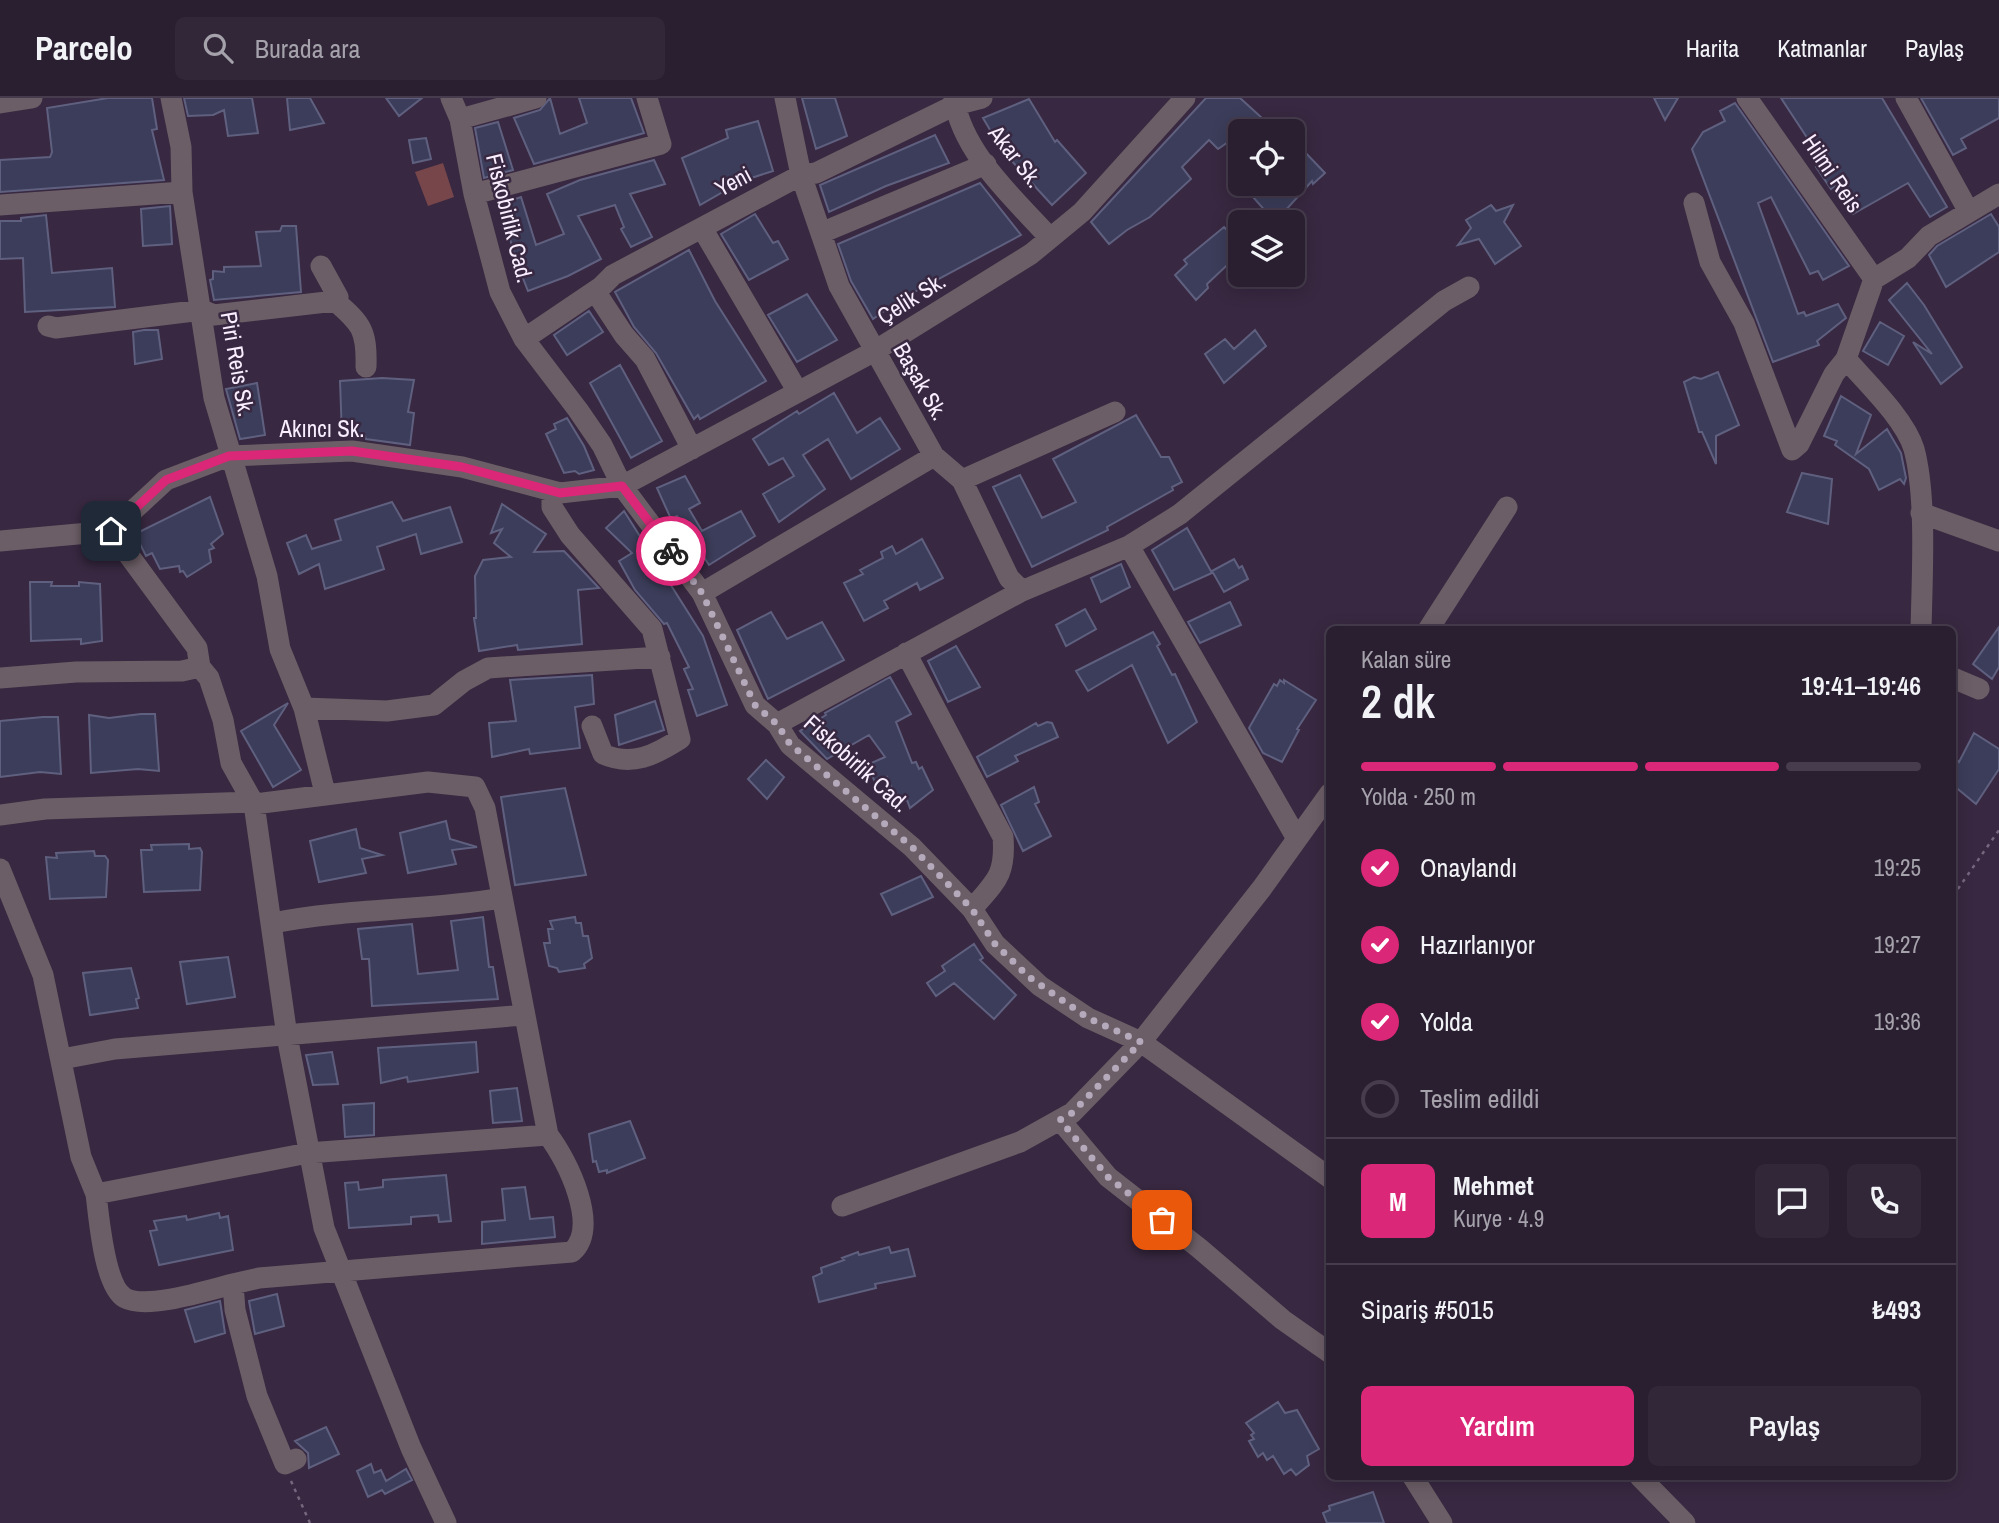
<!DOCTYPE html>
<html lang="tr">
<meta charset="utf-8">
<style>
body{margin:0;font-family:"Archivo Narrow",sans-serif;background:#322739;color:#f1f3f6;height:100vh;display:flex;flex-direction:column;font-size:26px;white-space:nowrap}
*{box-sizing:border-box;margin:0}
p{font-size:23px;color:#a5a2ab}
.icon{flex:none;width:38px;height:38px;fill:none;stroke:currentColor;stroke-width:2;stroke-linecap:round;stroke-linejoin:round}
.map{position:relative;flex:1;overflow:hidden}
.drawer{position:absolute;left:1326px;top:528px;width:630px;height:854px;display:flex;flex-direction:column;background:#2a1e31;border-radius:10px;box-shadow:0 4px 18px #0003,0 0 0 2px #463c4d}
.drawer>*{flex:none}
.tools{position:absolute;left:1228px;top:21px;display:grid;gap:14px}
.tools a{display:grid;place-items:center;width:77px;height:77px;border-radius:10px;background:#2a1e31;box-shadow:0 4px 18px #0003,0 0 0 2px #463c4d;font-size:35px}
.pin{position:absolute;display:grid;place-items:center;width:60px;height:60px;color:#fff;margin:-30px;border-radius:14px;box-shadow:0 4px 10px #0006}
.courier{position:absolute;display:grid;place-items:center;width:70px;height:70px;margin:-35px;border:5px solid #db2777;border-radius:50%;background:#fff;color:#222;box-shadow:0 2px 9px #0007}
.summary em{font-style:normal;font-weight:600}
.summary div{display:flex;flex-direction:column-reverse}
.summary{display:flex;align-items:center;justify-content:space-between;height:119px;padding:0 35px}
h1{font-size:46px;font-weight:600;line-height:52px}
.bar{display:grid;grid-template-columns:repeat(4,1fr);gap:10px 7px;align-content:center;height:84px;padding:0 35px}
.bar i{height:9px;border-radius:5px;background:#463c4d}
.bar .selected{background:#db2777}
.bar p{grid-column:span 4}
.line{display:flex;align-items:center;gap:18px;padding:0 35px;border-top:2px solid #463c4d}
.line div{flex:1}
.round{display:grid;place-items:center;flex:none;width:74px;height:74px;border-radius:10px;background:#322739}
ol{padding:0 35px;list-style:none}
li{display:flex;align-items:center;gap:21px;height:77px}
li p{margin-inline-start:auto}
li .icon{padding:7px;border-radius:50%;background:#db2777;color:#fff;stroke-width:4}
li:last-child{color:#a5a2ab}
li i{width:38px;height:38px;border:4px solid #463c4d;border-radius:50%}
.primary-button{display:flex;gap:14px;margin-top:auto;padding:14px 35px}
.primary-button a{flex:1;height:80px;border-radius:10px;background:#db2777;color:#fff;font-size:28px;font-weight:600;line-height:80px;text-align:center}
.primary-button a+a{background:#322739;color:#f1f3f6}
header{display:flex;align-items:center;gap:42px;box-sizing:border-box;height:98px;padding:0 35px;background:#2a1e31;border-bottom:2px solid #463c4d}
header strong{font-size:33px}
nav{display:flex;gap:38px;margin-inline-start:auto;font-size:24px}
.search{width:490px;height:63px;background:#322739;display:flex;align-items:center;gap:18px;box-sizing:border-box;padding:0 24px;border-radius:10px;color:#a5a2ab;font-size:26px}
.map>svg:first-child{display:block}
</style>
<header>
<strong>Parcelo</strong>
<div class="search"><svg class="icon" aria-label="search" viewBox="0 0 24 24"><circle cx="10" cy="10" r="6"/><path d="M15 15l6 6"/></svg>Burada ara</div>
<nav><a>Harita</a><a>Katmanlar</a><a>Paylaş</a></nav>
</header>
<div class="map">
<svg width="1999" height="1425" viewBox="0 0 1999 1425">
<rect width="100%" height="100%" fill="#382841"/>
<path fill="#77464a" d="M443 65 454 99 428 108 415 74Z"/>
<path fill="#3c3d5a" stroke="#5f607f" stroke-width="2" d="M108 0H152L157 31 152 32 164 82 0 94V62L50 59 52 54 47 10Z
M184 0H252L258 35 228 38 224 12 213 17 188 18Z
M287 0H310L324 25 290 32Z
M386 0H422L399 18Z
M550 0 560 36 587 25 579 0H631L644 35 534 66 514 20 540 12Z
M802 0H835L847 38 816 51Z
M1206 0H1240L1262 20 1248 33H1241L1237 43 1234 40 1218 51 1209 42 1182 69 1191 81 1150 119 1127 132 1109 146 1091 124Z
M1654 0H1678L1665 22Z
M1781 0H1882L1947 109 1930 119 1908 85 1853 116 1835 88 1831 91 1816 69 1823 64Z
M1921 0H1999V20L1961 41 1966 50 1953 57Z
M1029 1 1055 44 1057 42 1086 75 1052 107 1009 60 1007 61 983 20Z
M1735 5 1849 168 1823 182 1818 173 1810 176 1771 99 1758 105 1798 216 1804 214 1806 218 1838 206 1846 220 1817 243 1819 247 1773 264 1692 51 1703 34 1725 23 1720 13Z
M758 23 773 73 742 83 700 107 682 60 728 40 726 32Z
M498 24 513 72 484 80 475 30Z
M935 37 949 65 886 88 829 114 820 87Z
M426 40 431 61 413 65 409 42Z
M1301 50 1325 75 1313 86 1312 83 1275 124 1253 99 1267 86H1293V59Z
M654 62 665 86 630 96 652 139 631 149 621 131 624 129 615 107 578 118 601 161 568 178 528 193 515 160 501 106 521 99 536 147 564 136 547 96 580 82Z
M980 85 1021 137 901 201 873 221 851 183 838 146Z
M1491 107 1496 113 1513 107 1504 124 1521 148 1495 166 1479 141 1458 147 1471 130 1466 122Z
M170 108 172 146 143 148 141 111Z
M755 116 773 145 778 143 788 161 749 182 721 136Z
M1991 116 1999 129V154L1946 189 1929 157 1937 148Z
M46 117 52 175 112 170 115 209 25 214 23 160 0 161V123H21V120Z
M282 128H296L301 194 214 202 210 182 213 181V173L224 174V169L261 168 256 134 280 133Z
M1224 129 1241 147V154L1207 186 1208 190 1196 202 1175 177 1187 166 1184 162Z
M689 152 715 203 766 283 700 321 698 317 694 321 656 255 634 229 615 194Z
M1907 185 1924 207 1962 269 1941 286 1913 244 1932 256 1889 202Z
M807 196 837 242 797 264 768 217Z
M589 213 603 234 567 257 554 237Z
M1880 224 1904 238 1888 267 1863 253Z
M144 232H158L162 261 135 266 133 234Z
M1255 232 1266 248 1224 285 1205 256 1225 241 1234 251Z
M620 267 662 343 631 360 590 285Z
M1718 274 1739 327 1716 338V366L1702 334H1699L1684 284 1694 279 1701 281Z
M382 280 414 282 408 314 414 315 410 347 366 341 365 338H357L356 335 342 338 340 283Z
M257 285 265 337 240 341 226 291Z
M834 295 857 335 880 320 900 351 851 381 828 341 803 357 825 391 779 424 763 396 794 378 783 360 769 367 753 341 797 313 799 316Z
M1841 298 1871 317 1856 356 1887 331 1901 355 1906 380 1904 386 1900 381 1879 392 1869 371 1835 347 1837 343 1824 338Z
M1136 317 1161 359H1169L1182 384 1172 389 1173 392 1107 429 1108 432 1032 469 993 389 1020 377 1042 420 1076 404 1053 361Z
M567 320 584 348 594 372 579 376 575 373 564 375 546 336 556 331 554 326Z
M1802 375 1832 381 1828 426 1787 414Z
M685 378 700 405 689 411 702 433 741 413 755 438 709 467 677 418 671 421 657 390Z
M210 399 223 436 211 446 214 450 209 452 211 464 187 479 183 473 180 474 179 468 160 471 152 455 146 458 135 436Z
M392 404 403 423 450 409 462 444 421 456 416 436 377 449 384 471 325 491 319 466 299 476 287 445 306 437 312 451 341 442 335 422Z
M502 406 546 436 534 454 564 453 599 490 578 492 582 546 518 552 517 547 479 553 474 520H476L475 478 483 462 511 459 494 445 502 431 491 435Z
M624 413 703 538 727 607 697 618 688 592 693 591 684 571 689 569 667 525 664 526 635 492 619 463 632 455 606 430Z
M1187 430 1212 475 1174 492 1152 452Z
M922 441 943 480 920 492 917 485 884 503 888 510 864 523 844 485 863 476 860 472 883 460 881 454 892 448 896 456Z
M1234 461 1239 470 1242 468 1248 481 1224 494 1212 473Z
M1121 466 1130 489 1101 504 1091 480Z
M30 484H52L51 488H79V484L100 486 102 543 81 546V541L31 543Z
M1230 504 1241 527 1200 545 1188 524Z
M1085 511 1096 531 1066 548 1056 527Z
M771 514 787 541 822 524 844 562 768 601 737 532Z
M1999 529V569L1992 581 1973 566Z
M1153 534 1160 546 1157 548 1172 577 1175 576 1197 624 1168 645 1132 567 1088 593 1076 573Z
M956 548 980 589 948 604 928 563Z
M592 577 594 606 575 609 580 650 530 656 529 651 492 659 489 625 516 623 510 582Z
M890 579 911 616 896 624 912 665 916 664 919 671 922 669 933 692 910 710 907 702 902 704 899 697 895 698 887 679 876 686 867 667 885 659 869 637 827 661 800 633 826 617 825 615Z
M1280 582 1284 585V582L1316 602 1297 631 1299 632 1282 664 1263 655 1249 630 1274 586 1277 588Z
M655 603 664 632 619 647 615 617Z
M288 605 274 627 301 672 273 689 241 633Z
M141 616H155L159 673 138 671 91 675 89 617 109 620Z
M43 619H58L61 676 40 674 0 679V623Z
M1047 624 1052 625 1058 639 1015 658 1018 663 987 679 977 659 1036 625 1038 628Z
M1974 635 1999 651V671L1976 706 1953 687V658L1959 664Z
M766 662 784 679 767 701 748 681Z
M1034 689 1039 704 1035 706 1051 738 1023 753 1001 707Z
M565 690 586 777 515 787 501 699Z
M446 723 450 741 477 749 452 752 456 766 408 775 400 735Z
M356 731 360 750 382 757 362 761 366 775 319 784 310 743Z
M189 746V751L200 750 202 754 200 792 144 794 141 752H152L151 747Z
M94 753 95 758H105L108 762 106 799 50 801 46 759 57 760 56 755Z
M921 778 933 799 892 817 881 796Z
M483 819 489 869H493L498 901 372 908 369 861H362L358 831 412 826 418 876 458 872 451 823Z
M575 819 576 825H581L583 838H588L592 860 584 866 585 870 559 874 557 870 549 868 544 845H550L548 831H553L550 823Z
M974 846 983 860 980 862 1016 897 994 921 954 885 936 898 927 885 945 873 942 868Z
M228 859 235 899 187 906 180 864Z
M131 870 139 900 136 901 138 910 90 917 83 875Z
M476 944 478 974 408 984 407 979 381 985 378 950Z
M332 954 338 986 313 987 306 957Z
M517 990 522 1023 493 1025 490 993Z
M374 1005V1037L345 1039 343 1007Z
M630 1023 645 1060 607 1075V1072L599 1074 596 1063 593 1064 589 1036Z
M446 1077 451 1123 439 1124 438 1117 411 1119V1126L349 1130 345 1085 358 1084 359 1092 383 1089V1082Z
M525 1089 530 1121 553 1119 555 1139 482 1146V1124L505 1122 502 1091Z
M219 1115 220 1120 228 1118 233 1152 159 1167 150 1133 157 1132 154 1123 186 1118 187 1122Z
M889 1149 891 1155 908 1151 915 1178 875 1186 876 1190 819 1204 813 1179 822 1175 821 1170 844 1162 842 1160 858 1154 859 1157Z
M277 1196 284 1228 255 1236 249 1203Z
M220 1203 225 1235 195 1244 185 1212Z
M1278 1304 1285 1315 1297 1312 1319 1351 1307 1358 1309 1367 1296 1377 1291 1371 1284 1376 1273 1358 1267 1362 1263 1355 1258 1359 1249 1343 1254 1341 1251 1337 1254 1335 1246 1325Z
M326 1329 339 1356 309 1370 308 1355 295 1343Z
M371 1366 374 1375 381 1372 386 1383 406 1371 412 1382 385 1396 382 1392 368 1399 357 1373Z
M1373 1394 1384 1425H1327L1323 1415 1330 1412 1329 1408Z"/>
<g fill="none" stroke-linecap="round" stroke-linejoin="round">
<path stroke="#75677d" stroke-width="2.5" stroke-dasharray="3.5 5" stroke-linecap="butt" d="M1953 798 1999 732
M291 1383 310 1425"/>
<path stroke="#6c5e66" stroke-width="21" d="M171 0 181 49 182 94 214 300 267 478 280 551 304 610 325 695
M451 0 460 21 474 96 500 194 524 241 578 312 602 347 622 388 702 495 755 607 777 626 790 647 912 749 972 811 995 846 1040 888 1088 920 1141 944 1330 1080
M785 0 801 77 839 188 934 358 962 382 1009 480 1022 493
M954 0C962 55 1014 100 1050 140
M1747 0 1874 181
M1906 0 1969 114
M0 5 32 0
M460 21 536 0
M474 96 661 46 647 0
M1694 105 1710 164 1744 225 1792 352 1799 346 1834 276 1846 261 1874 181 1908 160 1929 138 1999 96
M0 107 182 94
M702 130 798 294
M821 135 986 66
M595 193 624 237 645 261 692 351
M335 203C362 226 367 233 366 269
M48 228 56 230 202 212 214 217 335 203 338 199 321 168
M524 241 601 189 613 177 801 77 816 75 955 7 982 0
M1846 261C1867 285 1905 321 1914 351 1927 399 1922 481 1921 532
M962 382 1115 314
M552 393V409L570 437 652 531 680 641C655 657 632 669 603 656L592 628
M1921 415 1999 443
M111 433 197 550 200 569 209 580 223 622 231 665 254 706 287 938 324 1130 411 1350 446 1425
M0 443 111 433 166 382 229 358 352 353 462 369 560 395 622 388 873 254 1031 156 1082 114 1185 0
M1129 448 1296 739
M702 495 934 358
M1428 532 1507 409
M906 555 1003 739C1006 777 996 783 972 811
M0 580 76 574 182 573 200 569
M1953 580 1979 591
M304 610 387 613 434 607 464 583 488 570 660 559
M777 626 1022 493 1129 448 1180 416 1444 203 1469 189
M0 717 45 711 252 704
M0 771 43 877 81 1059 96 1096 308 1055 548 1037 485 710 475 689 428 684 254 706
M273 825C349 810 426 813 502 800
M62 961 115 951 524 917
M1060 1022 1108 1079 1199 1150 1283 1222 1330 1255
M96 1096C99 1119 104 1188 125 1200 147 1212 209 1192 233 1186
M842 1108 1020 1044 1072 1015 1141 944 1262 790 1330 695
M296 1361 285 1366 257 1298 235 1212 233 1186 259 1180 572 1154C600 1129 568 1063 548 1037
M1413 1379 1442 1425
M1640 1379 1685 1425"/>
</g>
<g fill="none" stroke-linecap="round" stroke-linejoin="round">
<path stroke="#b5a9bc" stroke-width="7" stroke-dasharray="0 12.6" d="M671 453 702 495 755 607 777 626 790 646 912 749 972 811 995 846 1029 879 1088 920 1141 944 1072 1015 1060 1022 1108 1079 1162 1122"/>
<path stroke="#db2777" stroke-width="9" d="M111 433 166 382 229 358 352 353 462 369 560 395 622 388 671 453"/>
</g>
<g text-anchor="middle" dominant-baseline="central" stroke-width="5" stroke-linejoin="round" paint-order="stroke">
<g font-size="23" fill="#f9eeff" stroke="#382841">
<text transform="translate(1016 58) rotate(52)">Akar Sk.</text>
<text transform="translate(1833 75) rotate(56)">Hilmi Reis</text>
<text transform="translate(733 83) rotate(-28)">Yeni</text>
<text transform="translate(510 120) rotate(76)">Fiskobirlik Cad.</text>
<text transform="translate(911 200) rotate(-32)">Çelik Sk.</text>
<text transform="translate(238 266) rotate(80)">Piri Reis Sk.</text>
<text transform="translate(921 283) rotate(60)">Başak Sk.</text>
<text x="322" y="330">Akıncı Sk.</text>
<text transform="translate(857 665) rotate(42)">Fiskobirlik Cad.</text>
</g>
</g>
</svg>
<div class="tools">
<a><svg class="icon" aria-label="locate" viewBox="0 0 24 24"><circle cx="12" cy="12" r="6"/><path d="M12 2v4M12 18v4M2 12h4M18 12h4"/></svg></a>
<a><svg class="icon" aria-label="layers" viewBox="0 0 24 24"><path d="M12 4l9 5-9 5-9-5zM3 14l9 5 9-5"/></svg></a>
</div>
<div class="pin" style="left:1162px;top:1122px;background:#ea580c"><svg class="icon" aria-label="bag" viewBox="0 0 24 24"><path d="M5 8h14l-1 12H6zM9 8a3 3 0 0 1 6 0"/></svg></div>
<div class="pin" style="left:111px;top:433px;background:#1f2937"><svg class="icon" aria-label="home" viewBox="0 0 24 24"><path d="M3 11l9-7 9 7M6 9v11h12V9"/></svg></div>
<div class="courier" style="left:671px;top:453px"><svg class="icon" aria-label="bike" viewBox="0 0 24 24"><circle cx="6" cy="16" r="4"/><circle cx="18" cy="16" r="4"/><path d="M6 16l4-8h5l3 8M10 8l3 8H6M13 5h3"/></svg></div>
<section class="drawer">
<div class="summary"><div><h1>2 dk</h1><p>Kalan süre</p></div><em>19:41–19:46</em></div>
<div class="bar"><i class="selected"></i><i class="selected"></i><i class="selected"></i><i></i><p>Yolda · 250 m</p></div>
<ol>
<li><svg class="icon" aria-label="check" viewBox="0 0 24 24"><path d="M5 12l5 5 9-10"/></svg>Onaylandı<p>19:25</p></li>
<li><svg class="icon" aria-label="check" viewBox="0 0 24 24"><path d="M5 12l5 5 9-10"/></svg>Hazırlanıyor<p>19:27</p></li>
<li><svg class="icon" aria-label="check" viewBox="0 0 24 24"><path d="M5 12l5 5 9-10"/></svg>Yolda<p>19:36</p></li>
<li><i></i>Teslim edildi</li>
</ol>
<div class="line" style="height:126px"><b class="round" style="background:#db2777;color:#fff">M</b><div><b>Mehmet</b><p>Kurye · 4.9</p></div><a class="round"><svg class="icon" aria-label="chat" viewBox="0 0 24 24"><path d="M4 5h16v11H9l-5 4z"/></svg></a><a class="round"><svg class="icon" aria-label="phone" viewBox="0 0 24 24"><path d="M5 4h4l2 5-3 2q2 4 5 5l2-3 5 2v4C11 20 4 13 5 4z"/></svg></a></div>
<div class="line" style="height:91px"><div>Sipariş #5015</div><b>₺493</b></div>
<div class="primary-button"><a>Yardım</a><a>Paylaş</a></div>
</section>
</div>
